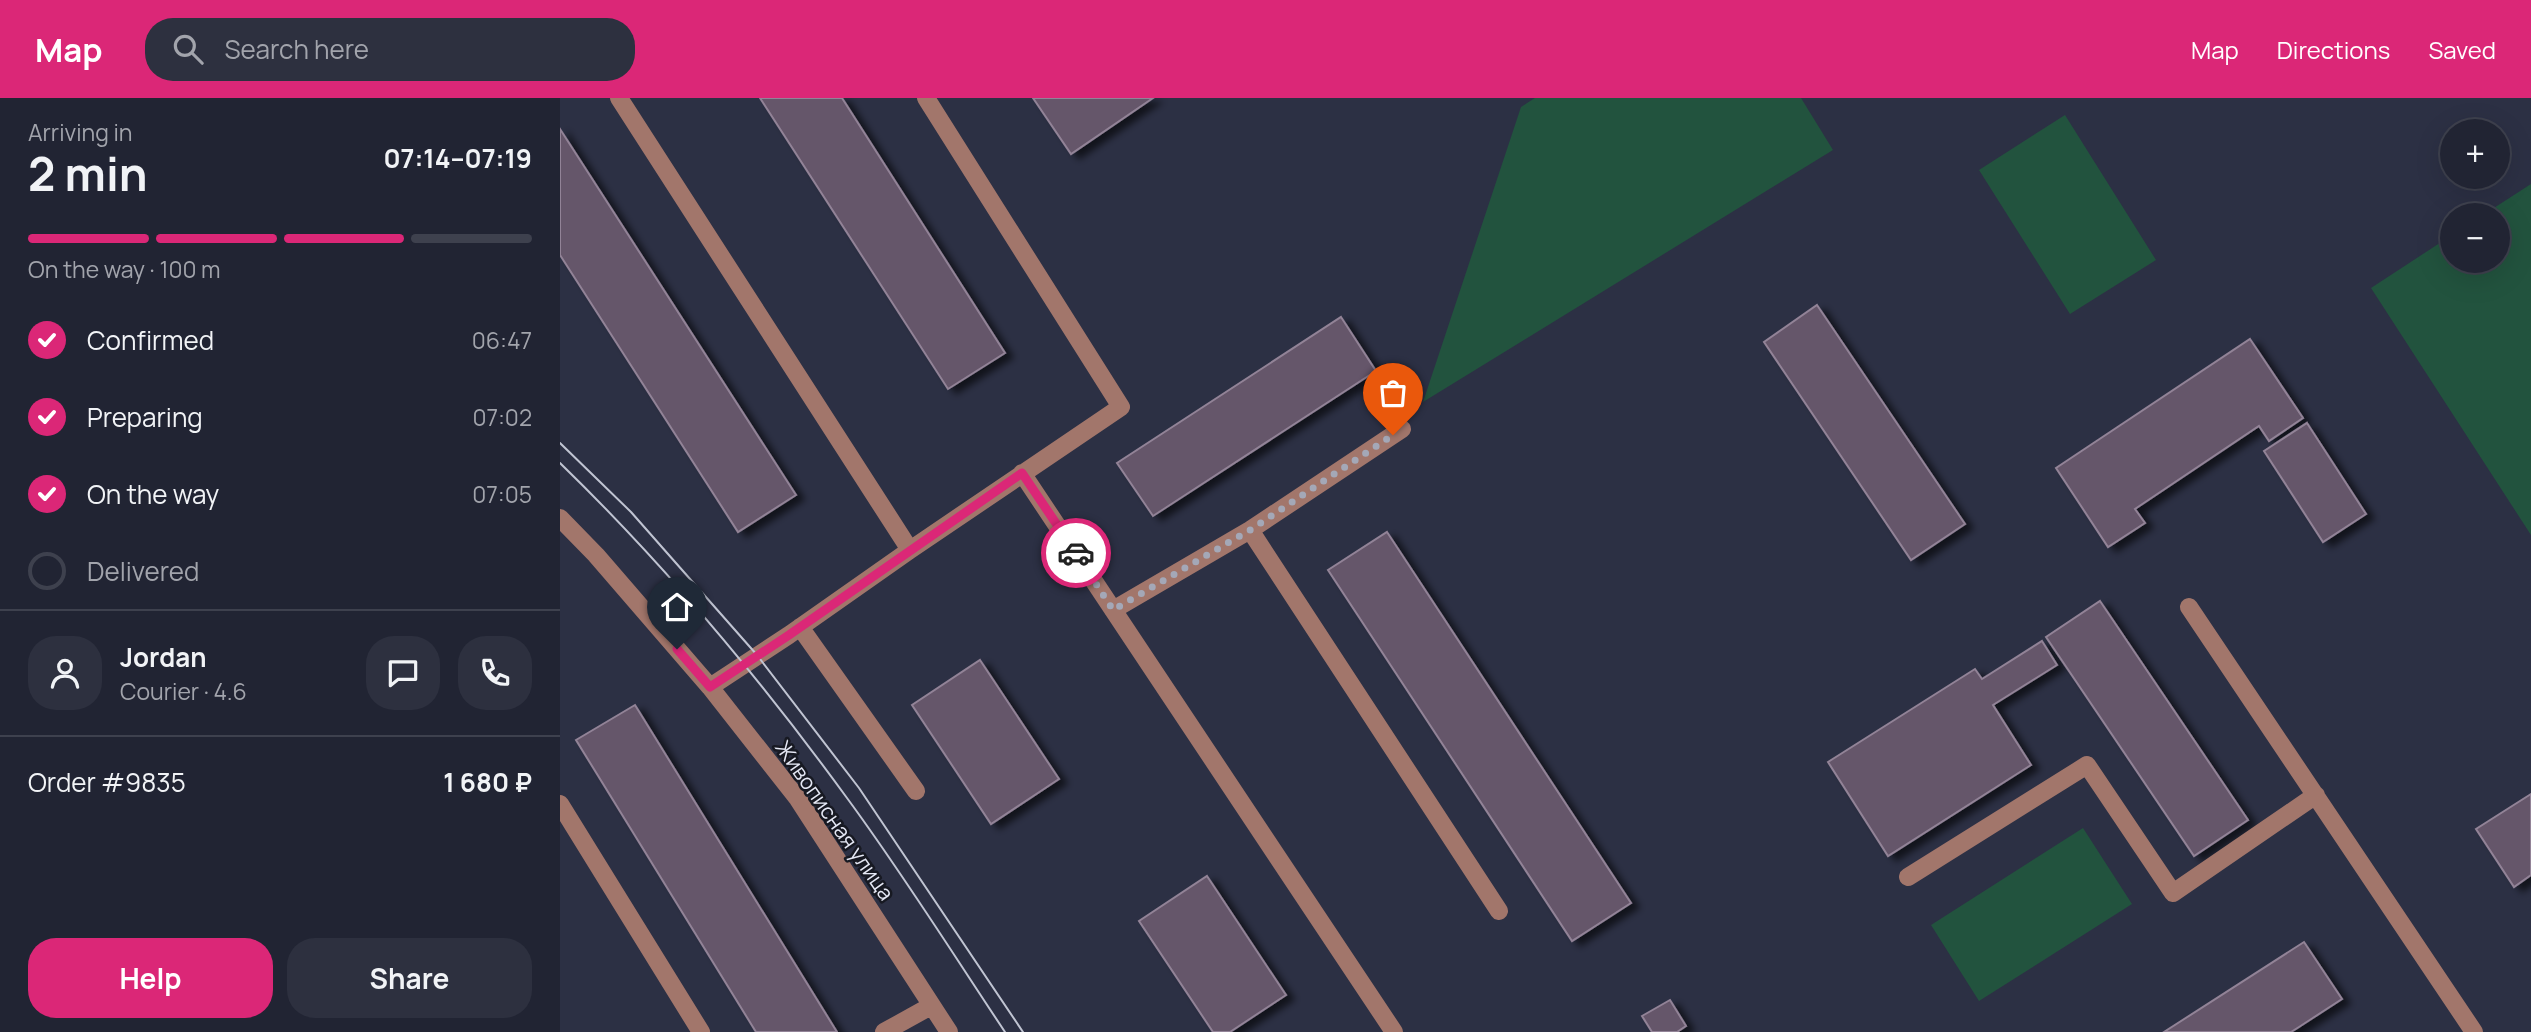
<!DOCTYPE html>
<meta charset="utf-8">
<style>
body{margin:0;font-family:Manrope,sans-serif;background:#2d303f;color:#f1f3f6;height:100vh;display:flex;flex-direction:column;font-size:26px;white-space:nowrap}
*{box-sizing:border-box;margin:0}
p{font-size:23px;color:#a2a4ac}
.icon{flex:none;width:38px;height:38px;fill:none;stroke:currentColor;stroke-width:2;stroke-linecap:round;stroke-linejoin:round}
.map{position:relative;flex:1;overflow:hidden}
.drawer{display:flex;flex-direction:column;background:#212433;width:560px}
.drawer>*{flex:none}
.tools{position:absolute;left:1880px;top:21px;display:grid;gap:14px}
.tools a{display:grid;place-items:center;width:70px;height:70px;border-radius:50%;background:#212433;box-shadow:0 7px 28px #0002,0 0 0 2px #3e414e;font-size:35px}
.pin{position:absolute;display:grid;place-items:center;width:60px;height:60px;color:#fff;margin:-72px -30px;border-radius:50% 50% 50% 0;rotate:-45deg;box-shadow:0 0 7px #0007}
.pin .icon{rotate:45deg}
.courier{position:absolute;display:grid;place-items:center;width:70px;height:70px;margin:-35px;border:5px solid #db2777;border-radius:50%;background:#fff;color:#222;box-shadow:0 2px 9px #0007}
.summary em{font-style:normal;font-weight:700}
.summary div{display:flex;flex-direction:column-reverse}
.summary{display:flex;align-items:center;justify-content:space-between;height:119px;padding:0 28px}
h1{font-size:46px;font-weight:700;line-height:52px}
.bar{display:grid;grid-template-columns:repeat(4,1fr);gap:10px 7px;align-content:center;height:84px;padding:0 28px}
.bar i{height:9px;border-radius:5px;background:#3e414e}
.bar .active{background:#db2777}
.bar p{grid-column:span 4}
.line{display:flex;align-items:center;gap:18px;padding:0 28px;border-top:2px solid #3e414e}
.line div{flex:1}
.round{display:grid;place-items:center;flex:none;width:74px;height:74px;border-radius:28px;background:#2d303f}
ol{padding:0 28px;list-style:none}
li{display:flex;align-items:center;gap:21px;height:77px}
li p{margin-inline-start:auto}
li .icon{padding:7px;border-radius:50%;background:#db2777;color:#fff;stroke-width:4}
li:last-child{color:#a2a4ac}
li i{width:38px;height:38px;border:4px solid #3e414e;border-radius:50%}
.primary-button{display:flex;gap:14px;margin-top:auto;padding:14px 28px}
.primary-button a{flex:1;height:80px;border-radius:28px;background:#db2777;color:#fff;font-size:28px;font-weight:700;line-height:80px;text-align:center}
.primary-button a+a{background:#2d303f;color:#f1f3f6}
header{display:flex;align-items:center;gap:42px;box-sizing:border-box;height:98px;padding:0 35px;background:#db2777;color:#fff}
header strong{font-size:33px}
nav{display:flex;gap:38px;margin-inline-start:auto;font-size:24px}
.search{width:490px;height:63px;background:#2d303f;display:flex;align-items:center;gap:18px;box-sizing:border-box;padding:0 24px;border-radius:28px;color:#a2a4ac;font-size:26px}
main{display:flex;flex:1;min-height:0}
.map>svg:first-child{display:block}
</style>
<header>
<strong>Map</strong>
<div class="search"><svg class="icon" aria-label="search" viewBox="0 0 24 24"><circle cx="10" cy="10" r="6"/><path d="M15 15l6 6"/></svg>Search here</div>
<nav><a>Map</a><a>Directions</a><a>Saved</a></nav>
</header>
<main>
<section class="drawer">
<div class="summary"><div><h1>2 min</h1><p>Arriving in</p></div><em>07:14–07:19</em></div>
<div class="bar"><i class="active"></i><i class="active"></i><i class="active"></i><i></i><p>On the way · 100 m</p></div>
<ol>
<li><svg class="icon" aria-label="check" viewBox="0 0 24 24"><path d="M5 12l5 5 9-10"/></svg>Confirmed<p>06:47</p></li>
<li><svg class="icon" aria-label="check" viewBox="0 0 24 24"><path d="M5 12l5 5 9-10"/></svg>Preparing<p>07:02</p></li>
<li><svg class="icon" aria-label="check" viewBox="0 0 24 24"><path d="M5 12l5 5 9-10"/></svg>On the way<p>07:05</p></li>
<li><i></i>Delivered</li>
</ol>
<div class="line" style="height:126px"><a class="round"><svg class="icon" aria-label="person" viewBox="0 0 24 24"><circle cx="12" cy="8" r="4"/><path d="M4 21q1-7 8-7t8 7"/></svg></a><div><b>Jordan</b><p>Courier · 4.6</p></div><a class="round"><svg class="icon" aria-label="chat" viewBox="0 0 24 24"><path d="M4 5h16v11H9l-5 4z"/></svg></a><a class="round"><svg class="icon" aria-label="phone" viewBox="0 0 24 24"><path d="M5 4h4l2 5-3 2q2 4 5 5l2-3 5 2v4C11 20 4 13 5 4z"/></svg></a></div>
<div class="line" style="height:91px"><div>Order #9835</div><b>1 680 ₽</b></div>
<div class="primary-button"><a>Help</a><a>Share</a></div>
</section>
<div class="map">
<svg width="1971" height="934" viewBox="0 0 1971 934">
<defs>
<filter id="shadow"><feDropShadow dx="8" dy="4.5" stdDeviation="3.5" flood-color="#0009"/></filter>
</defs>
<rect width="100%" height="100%" fill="#2c3044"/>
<path fill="#22533e" d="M975 0H1241L1273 52 863 304 961 9Z
M1505 17 1596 162 1510 216 1419 72Z
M1971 86V437L1811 190 1892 137V163H1937V117H1923Z
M1523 730 1572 806 1419 903 1371 827Z"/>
<path fill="#65566a" stroke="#928397" stroke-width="2" filter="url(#shadow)" d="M200 0H282L445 255 388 291Z
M473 0H593L511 56Z
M0 31 236 397 178 434 0 157Z
M1257 207 1405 426 1351 462 1204 244Z
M781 219 816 273 593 418 557 365Z
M1690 241 1743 320 1709 343 1699 328 1575 411 1585 425 1548 449 1496 370Z
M1747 325 1806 416 1763 444 1704 353Z
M827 434 1071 805 1012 843 768 472Z
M1540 503 1688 722 1634 758 1486 539Z
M1482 543 1497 567 1433 607 1471 667 1328 758 1268 664 1415 571 1422 581Z
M420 562 499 681 431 726 352 607Z
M75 607 277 934H196L16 642Z
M1971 696V777L1954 789 1916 731Z
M647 778 726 897 670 934H653L579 823Z
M1744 844 1782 901 1739 929 1731 934H1604Z
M1110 902 1126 928 1117 934H1092L1082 918Z"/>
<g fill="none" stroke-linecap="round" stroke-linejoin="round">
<path stroke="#a2766b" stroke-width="18" d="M59 0 350 452
M462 375 834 934
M0 420 36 457 150 589 238 701 389 934
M690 432 939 813
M1629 509 1914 934
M553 512 690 432 842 331
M240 529 356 693
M150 589 229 537 350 452 561 309 366 0
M0 706 141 934
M1348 779 1527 667 1613 795 1756 697
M324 934 371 908"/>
<path stroke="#c0c4d2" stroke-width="2" d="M0 345 71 414 197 557 299 690 463 934
M0 365C105 467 201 582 287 700 343 776 393 856 445 934"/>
</g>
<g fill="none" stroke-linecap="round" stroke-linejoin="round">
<path stroke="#a4a8b7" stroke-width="7" stroke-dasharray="0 12.6" d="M516 455 553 512 690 432 833 337"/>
<path stroke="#db2777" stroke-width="9" d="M117 551 150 589 229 537 462 375 516 455"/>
</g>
<g text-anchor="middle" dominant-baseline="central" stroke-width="5" stroke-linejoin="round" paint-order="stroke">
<g font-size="21" fill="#e5e8f5" stroke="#171922">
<text transform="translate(275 722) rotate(55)">Живописная улица</text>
</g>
</g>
</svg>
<div class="tools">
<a>+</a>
<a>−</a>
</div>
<div class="pin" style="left:833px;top:337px;background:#ea580c"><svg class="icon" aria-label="bag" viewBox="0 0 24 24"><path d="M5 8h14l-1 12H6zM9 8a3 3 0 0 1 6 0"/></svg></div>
<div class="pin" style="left:117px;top:551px;background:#1f2937"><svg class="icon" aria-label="home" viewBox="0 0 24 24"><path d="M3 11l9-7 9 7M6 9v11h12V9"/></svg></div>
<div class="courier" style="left:516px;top:455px"><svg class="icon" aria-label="car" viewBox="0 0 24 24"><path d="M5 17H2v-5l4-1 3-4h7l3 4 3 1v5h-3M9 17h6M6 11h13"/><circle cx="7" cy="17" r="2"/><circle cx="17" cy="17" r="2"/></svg></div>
</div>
</main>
